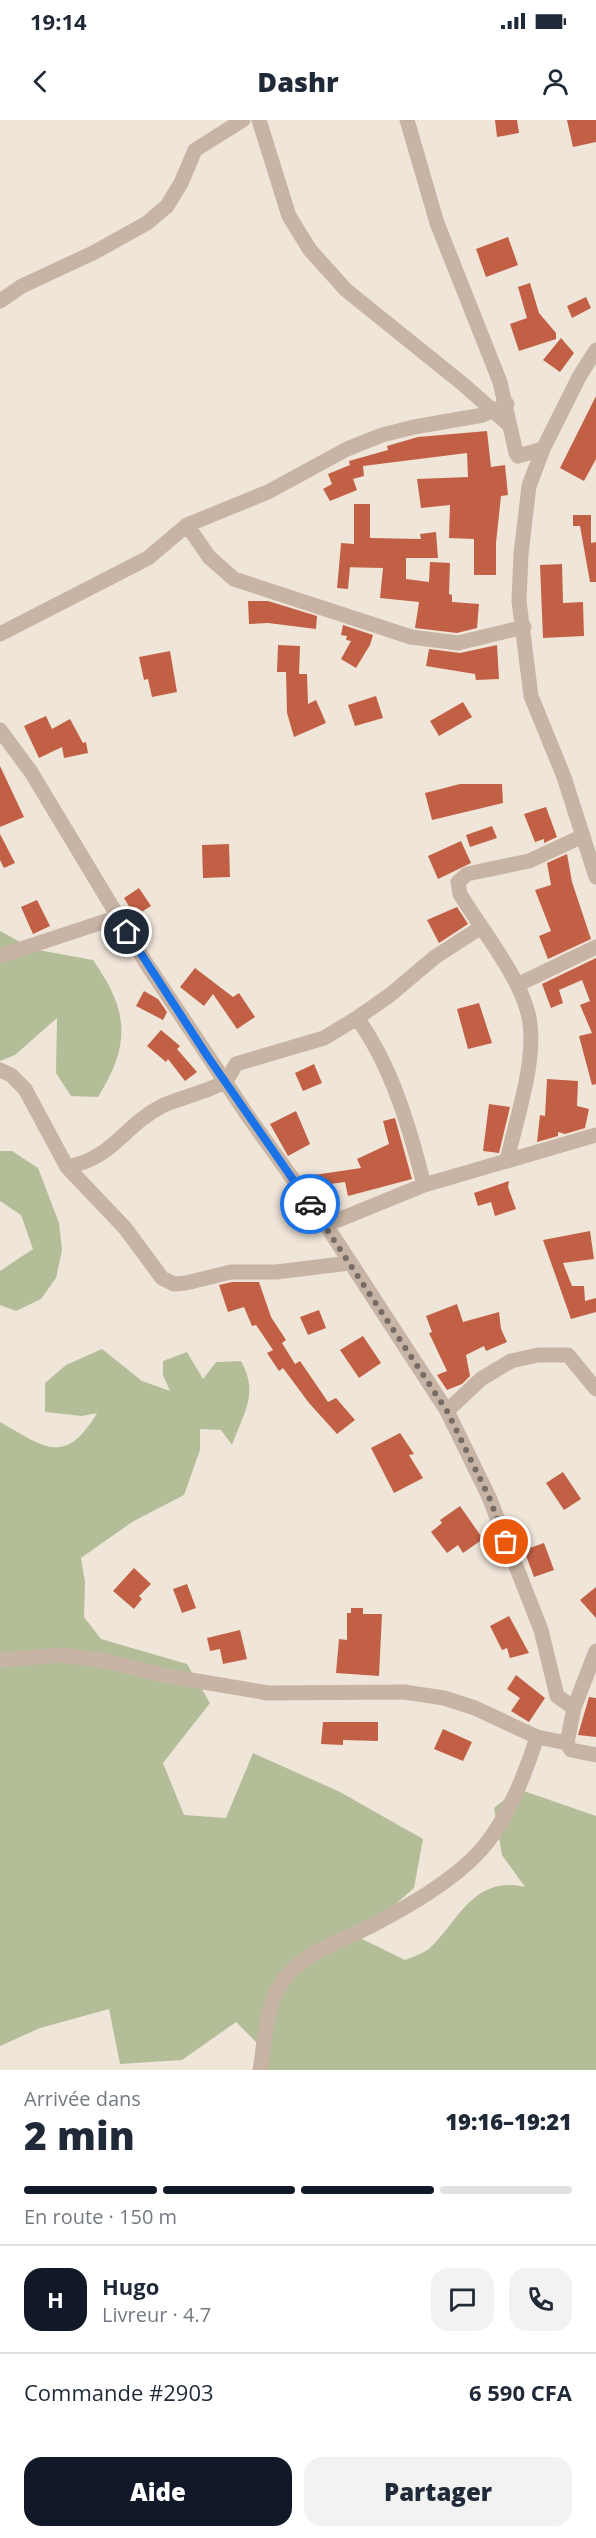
<!DOCTYPE html>
<html lang="fr">
<meta charset="utf-8">
<style>
body{margin:0;font-family:"Open Sans",sans-serif;background:#f2f2f3;color:#1f2937;height:100vh;display:flex;flex-direction:column;font-size:22px;white-space:nowrap}
*{box-sizing:border-box;margin:0}
p{font-size:20px;color:#747a83}
.icon{flex:none;width:33px;height:33px;fill:none;stroke:currentColor;stroke-width:2;stroke-linecap:round;stroke-linejoin:round}
.map{position:relative;height:1950px;overflow:hidden}
.sheet{display:flex;flex-direction:column;background:#fff;flex:1}
.sheet>*{flex:none}
.pin{position:absolute;display:grid;place-items:center;width:51px;height:51px;color:#fff;margin:-26px;border:3px solid #fff;border-radius:50%;box-shadow:0 2px 6px #0007}
.courier{position:absolute;display:grid;place-items:center;width:60px;height:60px;margin:-30px;border:4px solid #1a73e8;border-radius:50%;background:#fff;color:#222;box-shadow:0 2px 8px #0007}
.overview em{font-style:normal;font-weight:800}
.overview div{display:flex;flex-direction:column-reverse}
.overview{display:flex;align-items:center;justify-content:space-between;height:102px;padding:0 24px}
h1{font-size:39px;font-weight:800;line-height:45px}
.bar{display:grid;grid-template-columns:repeat(4,1fr);gap:9px 6px;align-content:center;height:72px;padding:0 24px}
.bar i{height:8px;border-radius:4px;background:#e0e1e3}
.bar .selected{background:#111827}
.bar p{grid-column:span 4}
.line{display:flex;align-items:center;gap:15px;padding:0 24px;border-top:2px solid #e0e1e3}
.line div{flex:1}
.round{display:grid;place-items:center;flex:none;width:63px;height:63px;border-radius:18px;background:#f2f2f3}
.cta{display:flex;gap:12px;margin-top:auto;padding:12px 24px}
.cta a{flex:1;height:69px;border-radius:18px;background:#111827;color:#fff;font-size:24px;font-weight:800;line-height:69px;text-align:center}
.cta a+a{background:#f2f2f3;color:#1f2937}
.status{display:flex;justify-content:space-between;align-items:center;height:42px;padding:0 30px;background:#fff;direction:ltr}
.status svg{height:16px;fill:currentColor}
header{display:flex;justify-content:space-between;align-items:center;height:78px;padding:0 24px;background:#fff;font-size:27px;font-weight:800}
.map>svg:first-child{display:block}
</style>
<div class="status"><b>19:14</b><svg viewBox="0 0 49 12"><path d="M0 12V9h3v3zM5 12V6h3v6zM10 12V3h3v9zM15 12V0h3v12zM26 1h20v11H26zM47 4h2v5h-2z"/></svg></div>
<header><svg class="icon" aria-label="back" viewBox="0 0 24 24"><path d="M15 5l-7 7 7 7"/></svg>Dashr<svg class="icon" aria-label="person" viewBox="0 0 24 24"><circle cx="12" cy="8" r="4"/><path d="M4 21q1-7 8-7t8 7"/></svg></header>
<div class="map">
<svg width="596" height="1950" viewBox="0 0 596 1950">
<rect width="100%" height="100%" fill="#f0e5d9"/>
<path fill="#b3be99" d="M0 811 33 829 93 840C129 891 131 924 98 977L71 976 56 953 57 898 15 935 0 941Z
M0 1031H12L38 1048 59 1103 62 1130 56 1158 41 1179 16 1191 0 1185V1151L33 1129 21 1095 0 1081Z
M102 1229 142 1261 170 1271 163 1255V1241L187 1232 203 1259 216 1242 241 1241C259 1274 244 1292 232 1325L221 1310 200 1309V1330L184 1375 132 1402 81 1438 85 1462 84 1497 101 1519 187 1544 210 1583 163 1643 184 1695 226 1698 253 1633 340 1672 423 1719 414 1768 358 1817 405 1840C413 1837 424 1833 430 1828 459 1800 474 1755 525 1767L502 1735 494 1688 518 1669 596 1696V1950H263V1929L236 1902 182 1940 120 1944 109 1889 40 1908 0 1926V1302C44 1327 65 1347 97 1293L82 1296 45 1292V1263L66 1245Z"/>
<path fill="#c26045" d="M495 0H517L519 13 497 17Z
M567 0H596V22L573 27Z
M508 117 518 145 486 157 476 129Z
M530 163 539 193 556 213V219L519 231 510 204 527 198 518 167Z
M586 177 591 188 572 198 567 186Z
M561 218 574 233 560 252 543 240Z
M596 276V339L584 361 560 348Z
M487 311 491 347 505 345 508 375 501 376 496 423V455H474V419L449 418 450 385 421 388 417 359 468 357 467 333 363 346 364 356 353 359 357 370 330 381 323 369 332 364 328 354 350 345 349 341 388 330 387 326 418 317Z
M354 384H370V418L421 419 420 414 436 412 438 438H406V459L429 462 430 442 450 443 449 474 452 475V482L479 484 477 508 457 513 415 508 419 482 380 478 383 448 339 447 341 423 354 424Z
M573 395H591V423L596 422V462H590L580 406H573Z
M562 444 563 483 583 482 584 516 543 518 540 445Z
M339 447H350L348 469 337 468Z
M248 481H268L317 496 316 509 268 503 249 504Z
M343 505 373 515 370 525 356 548 341 539 351 521 346 520 347 516 341 515Z
M278 525 300 526 299 554H307L308 584 316 580 326 603 294 617 287 593 286 552H277Z
M497 525 499 559 476 560 475 554 426 546 429 529 460 533Z
M170 531 177 572 152 577 148 559 144 560 139 537Z
M376 576 383 598 355 606 348 585Z
M463 582 472 597 439 616 430 601Z
M46 596 52 609 70 599 83 623 86 622 88 633 64 638 62 627 39 638 24 606Z
M0 646 24 697 0 707Z
M460 664H502L503 683 432 700 425 673Z
M546 687 557 717 544 723V719L535 722 524 694Z
M492 706 497 718 470 727 466 715Z
M0 714 15 743 4 748 0 740Z
M461 721 471 743 438 759 428 736Z
M229 724 230 757 203 758 202 725Z
M567 734 572 762 591 819 548 839 539 816 551 811 535 770 551 765 547 743Z
M139 768 151 786 135 796 124 778Z
M37 780 50 806 33 814 21 787Z
M457 787 468 804 439 823 427 800Z
M596 838V964L592 965 579 916 592 913 580 885 590 881 582 860 559 870 563 883 551 888 542 864Z
M195 848 233 877 239 873 255 897 237 909 213 874 204 886 180 867Z
M144 871 158 879 167 892 163 900 136 886Z
M479 883 492 923 468 929 457 889Z
M161 910 180 926 177 929 197 952 185 961 168 939 166 942 147 926Z
M314 944 322 963 303 971 295 953Z
M547 959 578 961 577 986 589 989 585 1008 565 1014 558 1012V1016L537 1022 540 995 545 996Z
M489 984 510 987 499 1033 483 1031Z
M296 991 310 1024 288 1036 270 1004Z
M395 998 412 1059 348 1076 345 1062 316 1066 314 1055 361 1048 357 1039 389 1024 383 1001Z
M509 1061 508 1067 516 1089 495 1096 491 1082 478 1086 474 1073Z
M590 1111 594 1139 563 1143 572 1166H584L585 1181 596 1178V1192L571 1199 543 1120Z
M232 1162H259L271 1197 286 1220 282 1223 295 1244 300 1241 328 1282 336 1278 355 1300 337 1314 309 1283 283 1248 279 1251 267 1233 273 1230 256 1205 252 1206 244 1187 228 1192 219 1165Z
M457 1184 463 1202 499 1192 501 1209 507 1222 486 1231 484 1226 466 1235 470 1256 462 1264 447 1270 437 1255 447 1251 429 1213 432 1212 426 1196Z
M319 1190 326 1208 308 1215 300 1197Z
M363 1216 381 1243 359 1258 340 1230Z
M400 1313 414 1334 409 1335 423 1358 394 1373 371 1328Z
M563 1352 581 1379 564 1390 546 1363Z
M460 1386 483 1419 463 1433 458 1425 447 1433 431 1412 442 1403 440 1400Z
M544 1423 554 1450 534 1457 524 1430Z
M134 1448 151 1464 139 1476 142 1479 134 1489 113 1471Z
M187 1464 196 1488 182 1493 173 1469Z
M596 1467V1498L580 1480Z
M351 1488H363V1494H382L379 1556 336 1553 339 1519 347 1520V1493H351Z
M509 1496 529 1533 510 1538 507 1528 502 1530 490 1506Z
M240 1510 247 1539 223 1544 220 1529 210 1531 207 1518Z
M516 1555 545 1578 529 1602 511 1591 520 1578 507 1569Z
M589 1577 596 1578V1617L578 1615Z
M323 1602H378V1621L343 1620V1625L321 1624Z
M443 1609 472 1622 463 1641 434 1629Z"/>
<g fill="none" stroke-linecap="round" stroke-linejoin="round">
<path stroke="#c8b4a5" stroke-width="15" d="M259 0 289 96 310 130 346 170 464 265 510 306
M407 0 437 103 500 262 516 333 518 336 543 329
M0 181 22 166 93 133 147 103 167 86 181 63 195 30 243 0
M187 405 209 437 234 459 411 517 458 523 524 507
M0 514 148 438 187 405 268 372 347 329 382 315 414 307 483 295 507 284
M0 610 31 652 146 843 250 999 326 1105 447 1291 489 1377 541 1510 557 1576 574 1588 567 1623
M0 836 118 797
M517 865 596 827
M357 898C392 946 410 1009 424 1065
M0 950 11 955 25 969 67 1047 125 1108 162 1158 174 1164 186 1163 231 1152H276L350 1143
M507 1041C516 998 539 936 528 893 518 854 481 809 460 774L458 762 467 754 529 741 583 716
M67 1047C114 1038 123 1006 162 986 176 979 217 969 226 960 230 956 233 949 236 944L324 918 357 898 390 875 435 837 480 808
M326 1105 424 1065 596 1015
M447 1291 481 1259 511 1241 538 1235H568L596 1269
M574 1588 596 1531
M260 1950C265 1921 266 1882 284 1859 304 1833 340 1821 369 1807 407 1787 452 1762 481 1730 508 1699 525 1655 537 1617"/>
<path stroke="#c8b4a5" stroke-width="15" d="M596 230 579 257 543 329 529 366 521 434 519 481 531 576 564 657 596 757
M0 1540 61 1535 106 1541 167 1556 268 1573 404 1572 444 1578 475 1588 537 1617 567 1623 571 1630 596 1635"/>
</g>
<g fill="none" stroke-linecap="round" stroke-linejoin="round">
<path stroke="#766b65" stroke-width="6" stroke-dasharray="0 10.8" d="M310 1084 447 1291 489 1377 506 1422"/>
<path stroke="#1a73e8" stroke-width="8" d="M127 812 208 937 310 1084"/>
</g>
</svg>
<div class="pin" style="left:506px;top:1422px;background:#ea580c"><svg class="icon" aria-label="bag" viewBox="0 0 24 24"><path d="M5 8h14l-1 12H6zM9 8a3 3 0 0 1 6 0"/></svg></div>
<div class="pin" style="left:127px;top:812px;background:#1f2937"><svg class="icon" aria-label="home" viewBox="0 0 24 24"><path d="M3 11l9-7 9 7M6 9v11h12V9"/></svg></div>
<div class="courier" style="left:310px;top:1084px"><svg class="icon" aria-label="car" viewBox="0 0 24 24"><path d="M5 17H2v-5l4-1 3-4h7l3 4 3 1v5h-3M9 17h6M6 11h13"/><circle cx="7" cy="17" r="2"/><circle cx="17" cy="17" r="2"/></svg></div>
</div>
<section class="sheet">
<div class="overview"><div><h1>2 min</h1><p>Arrivée dans</p></div><em>19:16–19:21</em></div>
<div class="bar"><i class="selected"></i><i class="selected"></i><i class="selected"></i><i></i><p>En route · 150 m</p></div>
<div class="line" style="height:108px"><b class="round" style="background:#111827;color:#fff">H</b><div><b>Hugo</b><p>Livreur · 4.7</p></div><a class="round"><svg class="icon" aria-label="chat" viewBox="0 0 24 24"><path d="M4 5h16v11H9l-5 4z"/></svg></a><a class="round"><svg class="icon" aria-label="phone" viewBox="0 0 24 24"><path d="M5 4h4l2 5-3 2q2 4 5 5l2-3 5 2v4C11 20 4 13 5 4z"/></svg></a></div>
<div class="line" style="height:78px"><div>Commande #2903</div><b>6 590 CFA</b></div>
<div class="cta"><a>Aide</a><a>Partager</a></div>
</section>
